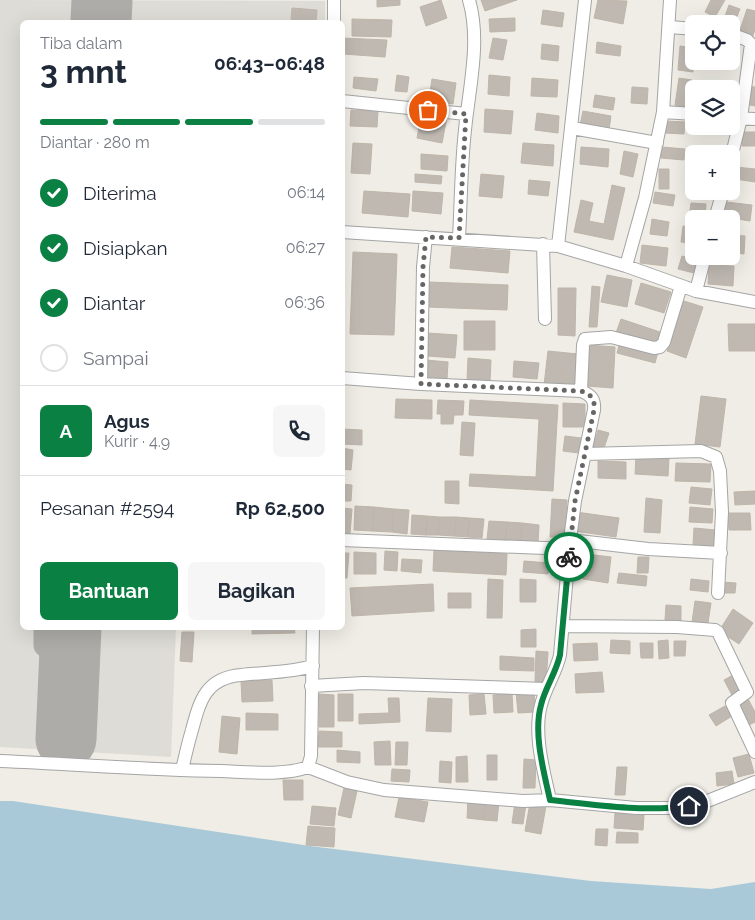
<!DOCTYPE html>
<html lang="id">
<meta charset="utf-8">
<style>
body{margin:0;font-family:Raleway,sans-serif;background:#f6f6f7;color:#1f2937;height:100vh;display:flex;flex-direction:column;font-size:19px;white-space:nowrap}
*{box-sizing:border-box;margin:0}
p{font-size:16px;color:#747a83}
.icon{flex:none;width:28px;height:28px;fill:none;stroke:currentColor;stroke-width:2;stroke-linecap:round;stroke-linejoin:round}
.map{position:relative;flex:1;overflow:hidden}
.sheet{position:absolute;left:20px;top:20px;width:325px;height:610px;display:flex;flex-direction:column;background:#fff;border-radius:8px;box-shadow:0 5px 20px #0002}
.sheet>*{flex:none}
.fabs{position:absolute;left:685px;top:15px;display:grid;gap:10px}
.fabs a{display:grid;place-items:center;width:55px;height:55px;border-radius:8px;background:#fff;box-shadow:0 5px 20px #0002;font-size:25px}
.pin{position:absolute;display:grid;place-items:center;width:42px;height:42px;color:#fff;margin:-21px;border:2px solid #fff;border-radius:50%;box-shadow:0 1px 5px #0007}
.courier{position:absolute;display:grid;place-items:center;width:50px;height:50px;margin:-25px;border:4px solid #0b8043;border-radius:50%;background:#fff;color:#222;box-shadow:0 1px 6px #0007}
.overview em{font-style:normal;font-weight:700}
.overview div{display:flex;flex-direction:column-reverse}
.overview{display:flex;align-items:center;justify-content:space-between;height:85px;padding:0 20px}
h1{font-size:32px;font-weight:700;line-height:38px}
.bar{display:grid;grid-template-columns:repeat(4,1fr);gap:8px 5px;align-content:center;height:60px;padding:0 20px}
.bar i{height:6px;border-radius:4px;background:#e0e1e3}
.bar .selected{background:#0b8043}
.bar p{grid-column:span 4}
.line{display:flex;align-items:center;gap:12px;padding:0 20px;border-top:1px solid #e0e1e3}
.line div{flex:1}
.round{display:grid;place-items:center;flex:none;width:52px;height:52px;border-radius:8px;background:#f6f6f7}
ol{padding:0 20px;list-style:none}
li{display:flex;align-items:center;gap:15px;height:55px}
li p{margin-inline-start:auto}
li .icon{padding:5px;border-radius:50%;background:#0b8043;color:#fff;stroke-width:4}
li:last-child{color:#747a83}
li i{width:28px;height:28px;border:2px solid #e0e1e3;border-radius:50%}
.button{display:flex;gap:10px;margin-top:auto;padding:10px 20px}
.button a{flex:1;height:58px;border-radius:8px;background:#0b8043;color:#fff;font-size:20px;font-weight:700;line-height:58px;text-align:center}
.button a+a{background:#f6f6f7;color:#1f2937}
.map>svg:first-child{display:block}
</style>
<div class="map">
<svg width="755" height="920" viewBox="0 0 755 920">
<rect width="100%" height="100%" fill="#efede5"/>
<path fill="#dddcd6" d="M0 0 325 1V22H22V628H176L171 757 0 747Z"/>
<path fill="#a9c9d9" d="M0 801H13L310 846 591 881 711 889 755 882V920H0Z"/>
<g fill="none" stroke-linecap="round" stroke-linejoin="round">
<path stroke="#aeaca8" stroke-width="25" d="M46 628V645C52 651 56 652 65 651L70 645"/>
<path stroke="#aeaca8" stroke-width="61" d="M101 22 102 0
M66 739 71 628"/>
</g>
<path fill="#bfb9b2" stroke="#bfb5a9" d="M377 0H400V5L377 7Z
M441 0 447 18 426 26 420 7Z
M481 0H517L485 11Z
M598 0 627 1 623 24 594 18Z
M711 0H725L715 17 705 12Z
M729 5 740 9 733 26 731 24 723 22Z
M292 8 317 10 316 22H291Z
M747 9 755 11V30L752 38 739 33Z
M543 10 564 13 562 27 541 24Z
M515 18V31L490 32 489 19Z
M352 19 392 20 391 37 352 36Z
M342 38 387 40 385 57 343 54Z
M493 38 507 40 503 60 489 58Z
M597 42 621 46 620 56 596 53Z
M542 44 559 46 558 61 541 59Z
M680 46 694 48 693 72 678 70Z
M397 75 409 77 407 92 395 91Z
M489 75 510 77 509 96 488 94Z
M354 77 378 79 376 91 353 88Z
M532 78 558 80 557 97 531 96Z
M679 78 692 80 688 107 675 105Z
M432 79 456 83 453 104 429 99Z
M748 86 755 87V106L745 104Z
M632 87 648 88 647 104 631 103Z
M595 95 615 98 613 110 593 107Z
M485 109 513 111 511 134 484 132Z
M351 110 378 111 377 127 350 126Z
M583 111 611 116 609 130 580 125Z
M422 112 447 117 442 143 417 138Z
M537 113 559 116 558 133 535 130Z
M666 121 685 122 684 134 665 133Z
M743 132H755V146H742Z
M353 143 372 144 370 174 351 173Z
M523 143 554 145 553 166 521 163Z
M581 147 609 149 608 167 580 164Z
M662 147 685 149 684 160 661 158Z
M693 149 719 151 718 154H694V166H692Z
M624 151 638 154 633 177 620 174Z
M421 154 448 156 447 171 421 169Z
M736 167 755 169V182L735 179Z
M659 169H669V189H659Z
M415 174 442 176 441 184 415 182Z
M481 174 504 176 502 198 479 196Z
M529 180 550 182 548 196 528 194Z
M612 185 625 188 613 240 574 232 581 200 593 203 589 221 604 224Z
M364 191 410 194 408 217 362 213Z
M413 191 443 193 441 214 412 211Z
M655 192 675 195 673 206 653 203Z
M726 202 752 205 750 221 724 217Z
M691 203 706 204 705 219 689 218Z
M652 219 669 222 667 236 650 234Z
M683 226 694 227V244L681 242Z
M731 235 745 236 744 254 731 252Z
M642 245 668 248 666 266 640 263Z
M452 247 510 251 508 273 450 268Z
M353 252 397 254 394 335 350 334Z
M682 256 697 260 694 273 678 269Z
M709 265 734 266 733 286 708 284Z
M607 275 632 280 627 307 601 302Z
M428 282 508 285 507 310 427 307Z
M641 283 671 292 664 313 635 304Z
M592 286 600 287 597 327H589Z
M558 288H576L575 336 558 335Z
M684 301 703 307 686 358 667 351Z
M621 319 660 332 656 346 616 333Z
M464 321H495V350H464Z
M728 324H755V351H729Z
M428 333 457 335 455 358 427 356Z
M620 341 658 352 655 363 617 353Z
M588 345 615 347 613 388 586 386Z
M548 351 578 354 575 388 544 385Z
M468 358 491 360 490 382 467 381Z
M426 360 448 362 447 379 425 377Z
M514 361 539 363 537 379 513 377Z
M701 396 726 399 720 447 695 444Z
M396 399 432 400V419L395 418Z
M438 400 464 401 463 415H454L453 424H441V414H437Z
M470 400 558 405 553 491 469 486 470 474 536 477 539 419 469 415Z
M563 403 585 404V427H563Z
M462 422 475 423 473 456 460 455Z
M342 429 362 430V445L342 444Z
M598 430 609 433 603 451 593 447Z
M565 436 581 438 579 453 563 451Z
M342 448 353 450 351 470 342 469Z
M636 456 669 458 668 476 635 474Z
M598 461 626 462V479L598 478Z
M676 463 711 464 710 482 675 481Z
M445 481H459V504L445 503Z
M342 484 352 485 351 501H342Z
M691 487 712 489 710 505 689 503Z
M755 491V504L735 505 734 492Z
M646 498 662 500 660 533 644 532Z
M552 499 567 500 565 537H550Z
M355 506 374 507 372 531 354 530Z
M374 507 394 509 392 532 372 531Z
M690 507 713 509 712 523 689 522Z
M342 508 352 509 350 534 342 533Z
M394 509 409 510 407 534 392 532Z
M576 512 619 518 616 537 574 531Z
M728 513H750L751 530H729Z
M412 515 427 516 426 535 411 534Z
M427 516 439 517 438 535H426Z
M439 517H456L454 536 438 535Z
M456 517 469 518 468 537 454 536Z
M469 518 484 519 482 538 468 537Z
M489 521 507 522 505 541 487 539Z
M507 522 522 523 520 542 505 541Z
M522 523 539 525 538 543 520 542Z
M694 528 716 530 715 547 693 545Z
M434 550 507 554 506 575 433 571Z
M385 551 398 552 397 571 384 570Z
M354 552 376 553V574H354Z
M342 553H349L347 578H342Z
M586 554 611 557 608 583 583 579Z
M638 557H649L648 573H637Z
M402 559 422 560 421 573 401 571Z
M524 561 549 563 548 574 523 572Z
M619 573 647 576 646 586 617 583Z
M488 579 503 580 502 618H487Z
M520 579 536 580V602H520Z
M691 579 709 581 708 592 690 590Z
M722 582 736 583 735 593H722Z
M433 584 434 611 352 616 350 588Z
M448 593H471V608H448Z
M695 601 711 603 708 623 692 622Z
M666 605 681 606V621L665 620Z
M733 609 753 623 739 644 719 631Z
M252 628H294L295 633 252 634Z
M536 629V647H521V630Z
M182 632H194L192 662 180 661Z
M611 640 630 641V654L610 653Z
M668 640 669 658 659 659 658 641Z
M674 641H686L685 656H674Z
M597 643 598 660 574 661 573 644Z
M640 643H653V658H641Z
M536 651 548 652 546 684 535 683Z
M500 656 534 658V671L500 670Z
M602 672 604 692 576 693 575 674Z
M733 675 742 692 733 697 724 680Z
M272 680 273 701 242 702 241 681Z
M534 691 535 712 518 713 516 692Z
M512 693 513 712 494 713 493 695Z
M319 694 334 695V727H319Z
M338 694H353V721H338Z
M484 694 486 714 470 715 469 695Z
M747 697 755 712V722L747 726 735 703Z
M388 698H399L400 722 359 724V714L389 713Z
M428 698 452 699 451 732 426 731Z
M725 706 732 716 716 726 709 715Z
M246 713 278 714V730H246Z
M222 716 240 718 237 754 219 752Z
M319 731 342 732V747H318Z
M390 741 391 765H375L374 742Z
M396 742H408L407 765H395Z
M337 750 360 752V763L337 762Z
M749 754 754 773 738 777 733 758Z
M487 755H497V780H487Z
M467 756 468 782H456V757Z
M524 759 536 760 535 788H523Z
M440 761 452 762 451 783 439 782Z
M617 767H627L625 795H615Z
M392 769 410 770 409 782 391 781Z
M732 771 734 784 717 786 716 773Z
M283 780H303V800H284Z
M344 788 357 791 351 818 338 815Z
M399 797 428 802 424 822 395 817Z
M468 799 485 801 484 820 467 818Z
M485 801 499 802 497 821 484 820Z
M515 803 526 804 523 824 512 823Z
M530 803 546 806 541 834 525 831Z
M312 806 336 808 334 826 310 824Z
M615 813 644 815 643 830 614 828Z
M308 826 335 828 334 847 306 845Z
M596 829H608L607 846 595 845Z
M617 832 638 833V843H616Z"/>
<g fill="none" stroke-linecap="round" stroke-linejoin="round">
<defs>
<path id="minor" d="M334 0V22
M670 27 694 29
M731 34 747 40 751 44 741 118 731 158
M342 101 466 114
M663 112 694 114
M731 118 755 119
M572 128 657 143
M715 219 723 191
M342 232 558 246 626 266 696 291 755 302
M459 238C461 202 461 166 465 130 469 88 481 41 469 0
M543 244 545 319
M558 246 585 0
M626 266 645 198 663 112 670 0
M696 291 705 256
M342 378 421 384 581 391C591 395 595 399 594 410L575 501 570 540 560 655C556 673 545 688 541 705 533 734 544 772 550 800
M421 384 423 267 426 237
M581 391 583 345 585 339 611 337 654 348 660 347 664 342 681 286
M585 454 701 451 716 457 720 471 722 512 718 593
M342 540 569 549
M570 540 648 549 721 553
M563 626 677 627 715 630 718 632 747 692 732 703 755 752
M311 686 364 683 546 689
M0 761C74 764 147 770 221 771 248 772 284 776 308 767L311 756 313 628
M308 767 347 782 384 790 523 801 550 800 636 808H675L689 806 700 804 755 782
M182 770C185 757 188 743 192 730 200 700 206 678 241 675 266 672 289 673 313 666"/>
</defs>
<use href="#minor" stroke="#a5a5a5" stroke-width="14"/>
<use href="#minor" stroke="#fff" stroke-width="12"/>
</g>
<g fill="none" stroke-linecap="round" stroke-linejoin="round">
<path stroke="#676664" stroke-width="5" stroke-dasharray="0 9" d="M428 110 466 114 459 238 426 237 423 267 421 384 581 391C592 395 595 399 594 410L575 501 569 557"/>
<path stroke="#0b8043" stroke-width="6" d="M569 557 560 655C556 673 545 688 541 705 533 734 544 772 550 800 596 805 643 812 689 806"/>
</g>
</svg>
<div class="fabs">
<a><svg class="icon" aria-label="locate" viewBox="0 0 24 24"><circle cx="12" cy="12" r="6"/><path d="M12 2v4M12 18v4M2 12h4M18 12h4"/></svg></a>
<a><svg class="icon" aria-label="layers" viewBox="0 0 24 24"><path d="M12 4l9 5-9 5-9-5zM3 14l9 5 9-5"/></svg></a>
<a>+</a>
<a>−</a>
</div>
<div class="pin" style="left:428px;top:110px;background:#ea580c"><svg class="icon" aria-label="bag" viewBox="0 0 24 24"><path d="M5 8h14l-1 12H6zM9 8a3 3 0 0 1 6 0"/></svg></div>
<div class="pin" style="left:689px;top:806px;background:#1f2937"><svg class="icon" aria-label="home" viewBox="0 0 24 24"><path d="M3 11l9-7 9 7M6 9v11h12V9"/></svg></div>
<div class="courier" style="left:569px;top:557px"><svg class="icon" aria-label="bike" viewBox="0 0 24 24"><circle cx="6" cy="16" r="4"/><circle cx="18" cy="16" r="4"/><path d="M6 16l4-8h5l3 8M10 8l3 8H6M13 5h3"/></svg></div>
<section class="sheet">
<div class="overview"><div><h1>3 mnt</h1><p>Tiba dalam</p></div><em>06:43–06:48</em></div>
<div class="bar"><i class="selected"></i><i class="selected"></i><i class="selected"></i><i></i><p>Diantar · 280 m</p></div>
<ol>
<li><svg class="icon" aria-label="check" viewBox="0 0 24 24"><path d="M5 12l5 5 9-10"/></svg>Diterima<p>06:14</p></li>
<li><svg class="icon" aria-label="check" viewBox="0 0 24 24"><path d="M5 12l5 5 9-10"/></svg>Disiapkan<p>06:27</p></li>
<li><svg class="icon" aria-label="check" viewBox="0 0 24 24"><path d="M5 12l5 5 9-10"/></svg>Diantar<p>06:36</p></li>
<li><i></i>Sampai</li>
</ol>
<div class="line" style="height:90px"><b class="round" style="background:#0b8043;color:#fff">A</b><div><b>Agus</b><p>Kurir · 4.9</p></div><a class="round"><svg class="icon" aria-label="phone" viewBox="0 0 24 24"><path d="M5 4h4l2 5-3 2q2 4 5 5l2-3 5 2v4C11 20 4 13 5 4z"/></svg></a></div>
<div class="line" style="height:65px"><div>Pesanan #2594</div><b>Rp 62,500</b></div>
<div class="button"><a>Bantuan</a><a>Bagikan</a></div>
</section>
</div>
